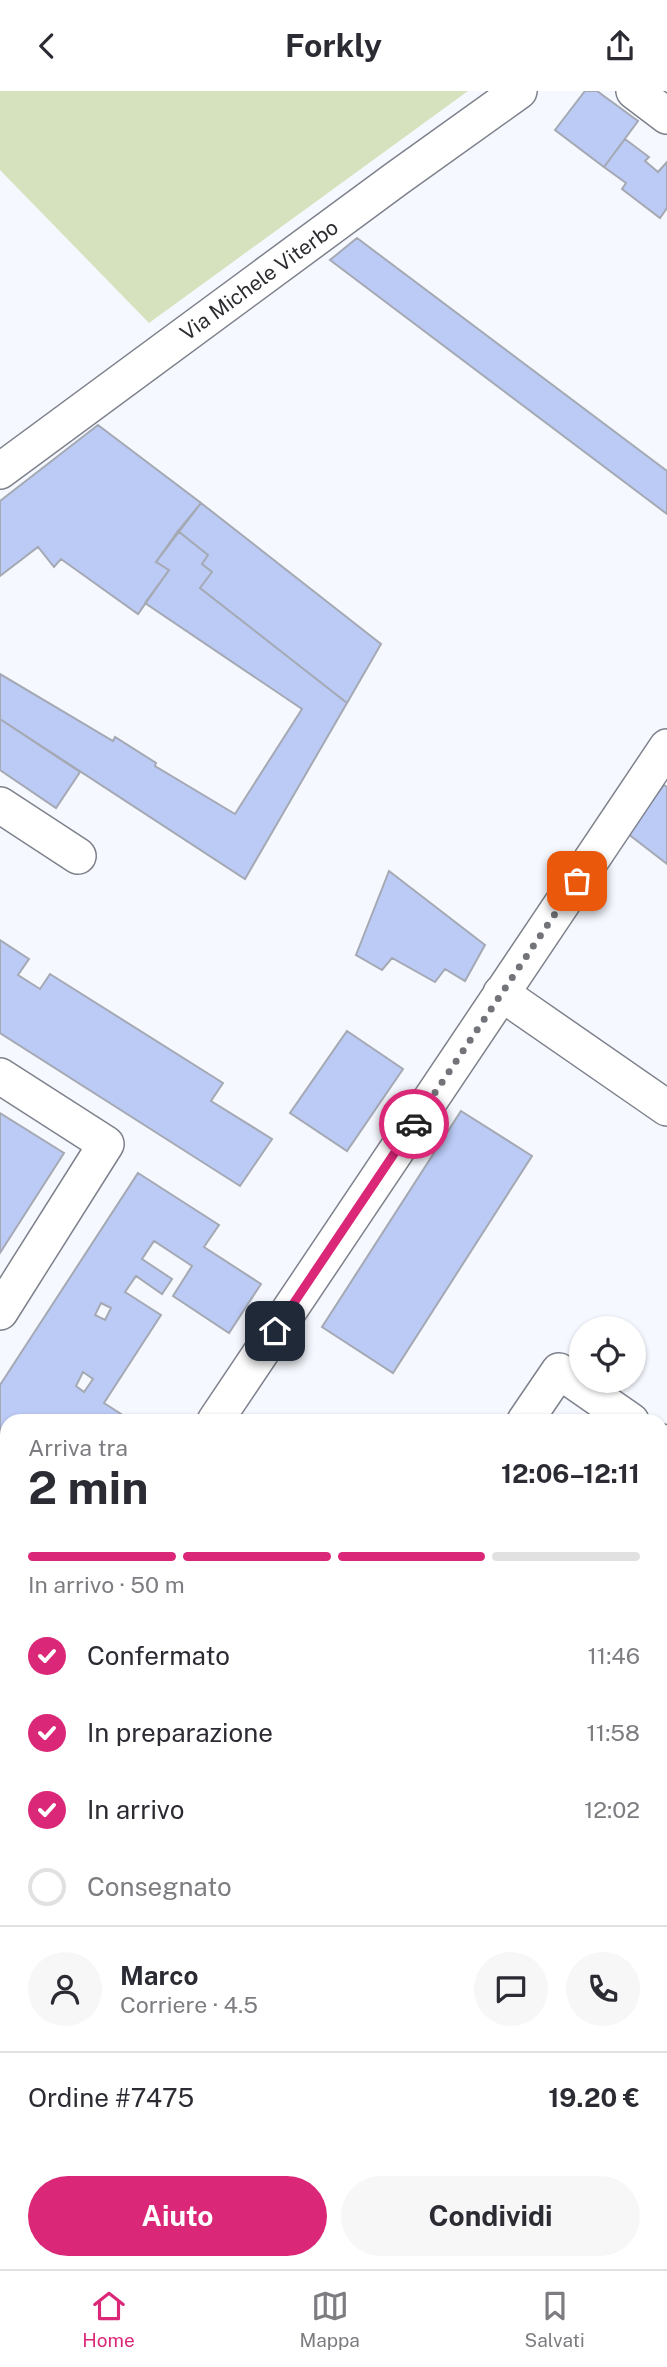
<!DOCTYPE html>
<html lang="it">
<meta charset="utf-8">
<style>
body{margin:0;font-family:"Public Sans",sans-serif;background:#f7f7f7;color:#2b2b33;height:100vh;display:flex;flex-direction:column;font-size:26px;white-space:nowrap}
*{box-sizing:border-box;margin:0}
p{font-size:23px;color:#7c7c81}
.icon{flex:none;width:38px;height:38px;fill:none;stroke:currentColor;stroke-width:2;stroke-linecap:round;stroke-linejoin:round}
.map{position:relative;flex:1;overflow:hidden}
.side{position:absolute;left:0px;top:1323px;width:668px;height:856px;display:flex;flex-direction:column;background:#fff;border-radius:21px 21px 0 0;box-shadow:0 2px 5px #0004}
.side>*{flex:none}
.tools{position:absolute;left:569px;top:1225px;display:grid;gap:14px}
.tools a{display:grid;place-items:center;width:77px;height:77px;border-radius:50%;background:#fff;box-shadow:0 2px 5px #0004;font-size:35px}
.pin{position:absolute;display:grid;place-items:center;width:60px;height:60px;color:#fff;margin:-30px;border-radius:14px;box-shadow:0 4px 10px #0006}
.courier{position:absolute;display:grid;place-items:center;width:70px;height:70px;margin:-35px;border:5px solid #db2777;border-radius:50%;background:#fff;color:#222;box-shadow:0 2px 9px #0007}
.overview em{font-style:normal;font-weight:700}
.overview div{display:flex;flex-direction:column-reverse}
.overview{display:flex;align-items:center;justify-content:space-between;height:119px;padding:0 28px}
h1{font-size:46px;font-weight:700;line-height:52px}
.bar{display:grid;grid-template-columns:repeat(4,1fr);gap:10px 7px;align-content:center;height:84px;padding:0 28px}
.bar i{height:9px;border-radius:5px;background:#e1e1e2}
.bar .current{background:#db2777}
.bar p{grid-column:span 4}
.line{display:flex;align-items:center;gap:18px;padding:0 28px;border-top:2px solid #e1e1e2}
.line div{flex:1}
.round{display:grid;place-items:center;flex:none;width:74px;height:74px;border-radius:37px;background:#f7f7f7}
ol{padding:0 28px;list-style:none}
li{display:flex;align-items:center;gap:21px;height:77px}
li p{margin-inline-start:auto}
li .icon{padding:7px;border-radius:50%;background:#db2777;color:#fff;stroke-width:4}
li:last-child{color:#7c7c81}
li i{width:38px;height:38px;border:4px solid #e1e1e2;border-radius:50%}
.action{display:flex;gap:14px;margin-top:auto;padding:14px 28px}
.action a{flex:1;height:80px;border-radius:42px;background:#db2777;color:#fff;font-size:28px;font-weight:700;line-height:80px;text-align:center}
.action a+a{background:#f7f7f7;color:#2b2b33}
header{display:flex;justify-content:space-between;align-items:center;height:91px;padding:0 28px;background:#fff;font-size:32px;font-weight:700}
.dock{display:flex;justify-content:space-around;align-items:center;height:98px;border-top:2px solid #e1e1e2;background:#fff;font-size:19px;color:#7c7c81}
.dock a{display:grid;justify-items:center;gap:4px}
.dock .current{color:#db2777}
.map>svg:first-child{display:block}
</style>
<header><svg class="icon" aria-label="back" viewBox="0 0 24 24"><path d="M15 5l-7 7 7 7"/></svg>Forkly<svg class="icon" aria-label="share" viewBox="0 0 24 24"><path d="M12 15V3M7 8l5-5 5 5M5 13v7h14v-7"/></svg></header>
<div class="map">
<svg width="667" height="2178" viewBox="0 0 667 2178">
<rect width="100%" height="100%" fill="#f5f8fe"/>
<path fill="#d6e2bd" d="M0 0H468L149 232 0 79Z"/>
<path fill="#bbcbf6" stroke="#a5a9b3" stroke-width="2" fill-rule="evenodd" d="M585 0H597L638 30 604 76 555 39Z
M625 48 649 66 645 70 658 81 667 71V117L660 127 622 98 626 92 604 76Z
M357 147 667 380V423L330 169Z
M98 334 201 412 156 471 169 479 138 523 61 468 54 476 38 456 0 485V410Z
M201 412 381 553 347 612 200 497 212 481 202 473 208 464 178 440Z
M178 440 208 464 202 473 212 481 200 497 347 612 245 788 0 628V583L113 650 115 646 156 672 155 675 235 723 302 618 145 512 169 479 156 471Z
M0 628 80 681 56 717 0 679Z
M664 694 667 696V773L627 742Z
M389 780 485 854 465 890 445 878 435 891 392 867 382 879 356 864Z
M0 849 29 868 18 884 40 898 50 883 223 992 211 1010 272 1048 240 1095 0 942Z
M347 940 403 978 347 1060 290 1022Z
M461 1020 532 1065 393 1282 322 1236Z
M0 1022 64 1062 0 1162Z
M138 1082 219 1134 204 1156 261 1193 229 1242 173 1205 192 1175 154 1150 142 1168 172 1188 162 1203 136 1185 125 1201 161 1224 104 1312 132 1330H7V1432L0 1442V1294ZM101 1212 111 1217 105 1229 95 1224ZM83 1281 93 1288 84 1301 76 1295Z
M662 1377 667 1381V1439L662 1447Z
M0 1460 5 1463 2 1467 7 1471 6 1497 0 1493Z
M7 1700V1854L0 1865V1710Z
M7 1867V2021L0 2016V1878Z
M101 2172H220L216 2178H97Z"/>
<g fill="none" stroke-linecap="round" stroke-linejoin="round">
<defs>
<path id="minor" d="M634 0 667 25
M0 380 396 88 519 0
M0 714 78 765
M501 902 667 1017
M0 985 106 1053 0 1221
M215 1330 667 656
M525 1330 559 1280 631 1330
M662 1351 667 1355
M662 1563 667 1555
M0 1651 7 1641
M0 2102 7 2092
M249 2178 253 2172"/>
</defs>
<use href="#minor" stroke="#7e818b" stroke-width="38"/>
<path stroke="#b8bbc0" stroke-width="4.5" stroke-dasharray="5 5" stroke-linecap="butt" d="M637 2172 645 2178"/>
<use href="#minor" stroke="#fff" stroke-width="35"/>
</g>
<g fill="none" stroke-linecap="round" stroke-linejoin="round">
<path stroke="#727479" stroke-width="7" stroke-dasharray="0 12.6" d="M414 1033 577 790"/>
<path stroke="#db2777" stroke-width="9" d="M275 1240 414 1033"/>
</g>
<g text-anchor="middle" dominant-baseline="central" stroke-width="7" stroke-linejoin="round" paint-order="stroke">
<g font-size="21" fill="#2c2d31" stroke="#fff">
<text transform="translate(259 189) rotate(-36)">Via Michele Viterbo</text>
</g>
</g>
</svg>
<div class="tools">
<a><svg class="icon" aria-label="locate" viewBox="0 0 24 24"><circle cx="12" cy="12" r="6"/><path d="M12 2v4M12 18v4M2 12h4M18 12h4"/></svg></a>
</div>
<div class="pin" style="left:577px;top:790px;background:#ea580c"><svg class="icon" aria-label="bag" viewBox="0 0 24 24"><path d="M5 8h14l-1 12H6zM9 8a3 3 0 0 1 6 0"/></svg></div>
<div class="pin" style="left:275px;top:1240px;background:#1f2937"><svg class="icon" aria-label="home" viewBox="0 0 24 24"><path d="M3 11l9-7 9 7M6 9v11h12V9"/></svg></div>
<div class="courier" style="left:414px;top:1033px"><svg class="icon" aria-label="car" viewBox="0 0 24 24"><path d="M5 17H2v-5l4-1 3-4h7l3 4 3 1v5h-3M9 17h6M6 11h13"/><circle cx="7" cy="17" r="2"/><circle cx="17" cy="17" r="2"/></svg></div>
<section class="side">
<div class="overview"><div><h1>2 min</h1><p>Arriva tra</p></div><em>12:06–12:11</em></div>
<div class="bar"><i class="current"></i><i class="current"></i><i class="current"></i><i></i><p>In arrivo · 50 m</p></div>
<ol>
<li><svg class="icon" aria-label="check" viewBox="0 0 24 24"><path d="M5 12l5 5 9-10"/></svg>Confermato<p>11:46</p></li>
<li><svg class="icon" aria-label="check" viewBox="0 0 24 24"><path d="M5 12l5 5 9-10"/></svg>In preparazione<p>11:58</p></li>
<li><svg class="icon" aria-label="check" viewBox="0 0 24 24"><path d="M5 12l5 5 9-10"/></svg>In arrivo<p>12:02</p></li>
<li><i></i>Consegnato</li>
</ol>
<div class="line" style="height:126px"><a class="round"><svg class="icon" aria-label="person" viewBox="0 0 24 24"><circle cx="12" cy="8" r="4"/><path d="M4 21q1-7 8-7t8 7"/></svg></a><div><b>Marco</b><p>Corriere · 4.5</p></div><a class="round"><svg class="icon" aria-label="chat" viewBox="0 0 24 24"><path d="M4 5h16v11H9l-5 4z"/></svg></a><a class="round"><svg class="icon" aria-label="phone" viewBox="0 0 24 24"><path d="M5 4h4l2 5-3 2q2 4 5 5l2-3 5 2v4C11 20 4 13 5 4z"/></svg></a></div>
<div class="line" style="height:91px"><div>Ordine #7475</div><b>19.20 €</b></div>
<div class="action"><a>Aiuto</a><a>Condividi</a></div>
</section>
</div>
<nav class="dock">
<a class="current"><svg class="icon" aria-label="home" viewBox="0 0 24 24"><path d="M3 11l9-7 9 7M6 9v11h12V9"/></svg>Home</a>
<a><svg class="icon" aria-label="map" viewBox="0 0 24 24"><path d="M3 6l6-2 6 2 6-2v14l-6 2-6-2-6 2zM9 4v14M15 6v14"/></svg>Mappa</a>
<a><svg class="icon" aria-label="saved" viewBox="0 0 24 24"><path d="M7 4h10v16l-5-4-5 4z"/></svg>Salvati</a>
</nav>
